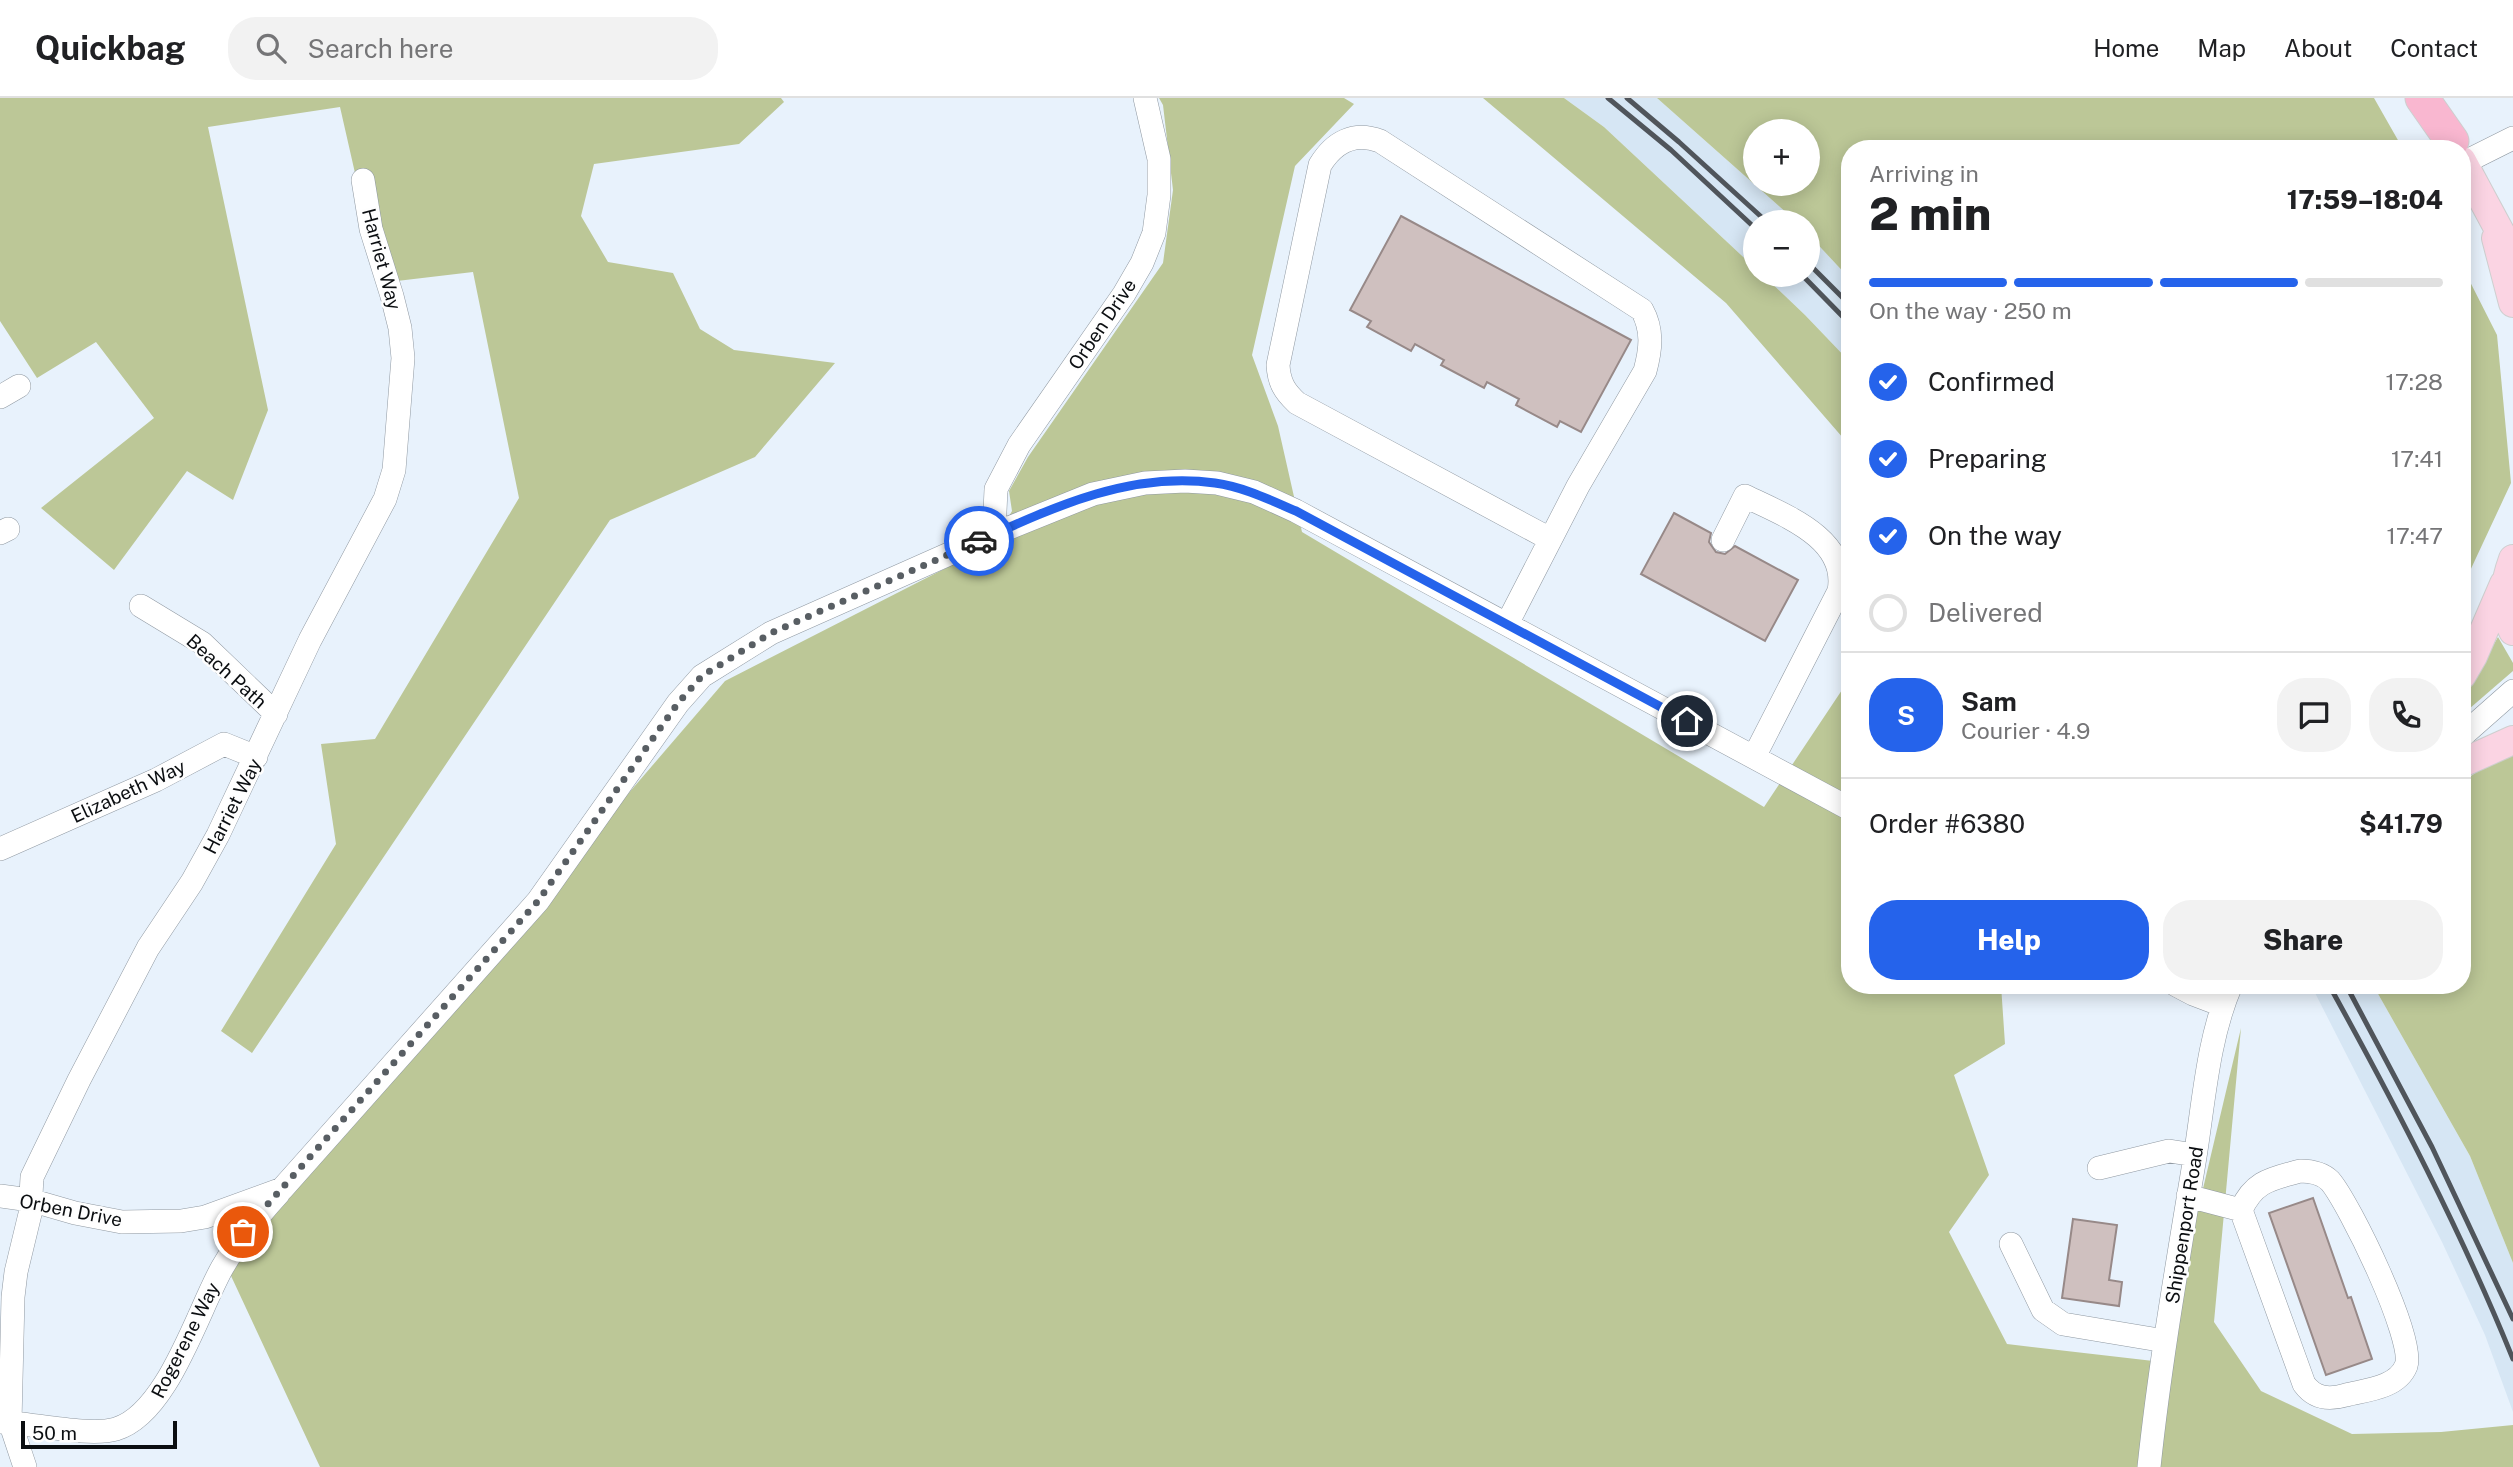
<!DOCTYPE html>
<meta charset="utf-8">
<style>
body{margin:0;font-family:"Public Sans",sans-serif;background:#f2f2f2;color:#202124;height:100vh;display:flex;flex-direction:column;font-size:26px;white-space:nowrap}
*{box-sizing:border-box;margin:0}
p{font-size:23px;color:#757577}
.icon{flex:none;width:38px;height:38px;fill:none;stroke:currentColor;stroke-width:2;stroke-linecap:round;stroke-linejoin:round}
.map{position:relative;flex:1;overflow:hidden}
.panel{position:absolute;left:1841px;top:42px;width:630px;height:854px;display:flex;flex-direction:column;background:#fff;border-radius:28px;box-shadow:0 4px 18px #0003}
.panel>*{flex:none}
.tools{position:absolute;left:1743px;top:21px;display:grid;gap:14px}
.tools a{display:grid;place-items:center;width:77px;height:77px;border-radius:50%;background:#fff;box-shadow:0 4px 18px #0003;font-size:35px}
.scale{position:absolute;left:21px;bottom:18px;width:156px;box-sizing:border-box;padding-left:7px;border:4px solid #0b0e11;border-top:0;font-size:19px;line-height:24px;white-space:nowrap;color:#0b0e11;-webkit-text-stroke:5px #fefefe;paint-order:stroke}
.pin{position:absolute;display:grid;place-items:center;width:60px;height:60px;color:#fff;margin:-30px;border:4px solid #fff;border-radius:50%;box-shadow:0 2px 7px #0007}
.courier{position:absolute;display:grid;place-items:center;width:70px;height:70px;margin:-35px;border:5px solid #2563eb;border-radius:50%;background:#fff;color:#222;box-shadow:0 2px 9px #0007}
.head em{font-style:normal;font-weight:800}
.head div{display:flex;flex-direction:column-reverse}
.head{display:flex;align-items:center;justify-content:space-between;height:119px;padding:0 28px}
h1{font-size:46px;font-weight:800;line-height:52px}
.bar{display:grid;grid-template-columns:repeat(4,1fr);gap:10px 7px;align-content:center;height:84px;padding:0 28px}
.bar i{height:9px;border-radius:5px;background:#e0e0e0}
.bar .current{background:#2563eb}
.bar p{grid-column:span 4}
.line{display:flex;align-items:center;gap:18px;padding:0 28px;border-top:2px solid #e0e0e0}
.line div{flex:1}
.round{display:grid;place-items:center;flex:none;width:74px;height:74px;border-radius:28px;background:#f2f2f2}
ol{padding:0 28px;list-style:none}
li{display:flex;align-items:center;gap:21px;height:77px}
li p{margin-inline-start:auto}
li .icon{padding:7px;border-radius:50%;background:#2563eb;color:#fff;stroke-width:4}
li:last-child{color:#757577}
li i{width:38px;height:38px;border:4px solid #e0e0e0;border-radius:50%}
.cta{display:flex;gap:14px;margin-top:auto;padding:14px 28px}
.cta a{flex:1;height:80px;border-radius:28px;background:#2563eb;color:#fff;font-size:28px;font-weight:800;line-height:80px;text-align:center}
.cta a+a{background:#f2f2f2;color:#202124}
header{display:flex;align-items:center;gap:42px;box-sizing:border-box;height:98px;padding:0 35px;background:#fff;border-bottom:2px solid #e0e0e0}
header strong{font-size:33px}
nav{display:flex;gap:38px;margin-inline-start:auto;font-size:24px}
.search{width:490px;height:63px;background:#f2f2f2;display:flex;align-items:center;gap:18px;box-sizing:border-box;padding:0 24px;border-radius:28px;color:#757577;font-size:26px}
.map>svg:first-child{display:block}
</style>
<header>
<strong>Quickbag</strong>
<div class="search"><svg class="icon" aria-label="search" viewBox="0 0 24 24"><circle cx="10" cy="10" r="6"/><path d="M15 15l6 6"/></svg>Search here</div>
<nav><a>Home</a><a>Map</a><a>About</a><a>Contact</a></nav>
</header>
<div class="map">
<svg width="2513" height="1369" viewBox="0 0 2513 1369">
<rect width="100%" height="100%" fill="#e8f2fc"/>
<path fill="#d6e6f4" d="M1564 0H1657L1797 124H1755V170L1604 29Z
M1808 136 1850 181V264L1805 217 1763 177H1808Z
M2311 887H2373L2470 1058 2513 1165V1314L2485 1237 2442 1144Z"/>
<path fill="#bcc797" fill-rule="evenodd" d="M0 0H781L784 4 739 46 594 66 581 118 608 164 673 175 700 231 734 252 835 265 755 359 610 422 252 955 221 933 336 746 321 646 375 641 519 400 473 174 380 185 340 9 208 29 268 312 233 402 187 373 114 472 41 410 154 320 96 244 37 280 0 223Z
M1159 0H1344L1354 6 1295 68 1252 257 1278 328 1302 434 1764 709 1850 580V887H2001L2005 946 1954 977 1989 1077 1949 1134 2007 1246 2162 1264 2241 930 2214 1224 2261 1293 2352 1336 2441 1334 2513 1327V1369H320L225 1165 725 583 993 446 1012 413 1009 393 1028 359 1163 165 1173 92 1163 7Z
M1483 0H1564L1604 29 1755 170V177H1763L1805 217 1850 264V348L1726 205Z
M1657 0H2374L2403 51H1850V181L1808 136V124H1797ZM1808 33V86H1755V33Z
M2462 168 2497 237 2511 385 2462 490Z
M2498 539 2513 565V573L2462 617V601Z
M2513 656V1165L2470 1058 2373 887H2462V684L2499 659Z"/>
<path fill="#cfc0bf" stroke="#978988" stroke-width="2" d="M1401 118 1631 242 1581 334 1560 323 1557 329 1516 307 1519 301 1487 284 1484 290 1441 267 1444 262 1415 246 1411 253 1367 229 1371 223 1350 212Z
M1674 415 1711 435 1709 444 1716 454 1725 456 1735 448 1798 482 1765 543 1641 476Z
M2313 1100 2348 1200 2351 1199 2372 1261 2326 1277 2269 1115Z
M2073 1121 2117 1127 2109 1182 2122 1184 2119 1208 2062 1200Z"/>
<g fill="none" stroke-linecap="round" stroke-linejoin="round">
<defs>
<path id="minor" d="M2463 65 2513 40
M0 299 19 288
M0 435 8 431
M994 436 996 391 1019 347 1124 196 1142 165 1154 135 1159 97V61L1145 0
M1723 442 1745 398C1783 417 1849 440 1839 493L1754 659
M141 508 202 545 276 616
M1507 526 1578 388 1645 273C1651 251 1653 232 1642 212L1380 43C1354 33 1334 44 1320 67L1278 267C1279 284 1284 293 1297 305L1550 441
M2462 638 2513 593
M0 751 156 682 224 646 256 659
M2176 887 2193 896 2222 907
M2099 1070 2169 1053 2195 1057
M2300 1073C2311 1073 2322 1075 2330 1083 2349 1105 2416 1242 2406 1268 2397 1290 2366 1292 2346 1297 2329 1302 2315 1301 2304 1286L2241 1112C2254 1083 2271 1081 2300 1073Z
M0 1098 30 1102 75 1115 122 1124 181 1123 205 1119 282 1091 538 803 678 605 702 578 771 535 994 436 1093 396 1145 385 1185 383 1217 385 1254 394 1296 413 1850 711
M2188 1098 2241 1112
M2011 1146 2043 1212 2063 1226 2165 1243
M0 1324C31 1325 89 1339 116 1331 167 1316 197 1215 222 1170 238 1142 257 1119 279 1095
M25 1369 10 1324 13 1199 16 1174 30 1116 32 1079 79 982 148 850 192 784 218 737 310 542 385 401 394 372 403 260 400 230 392 198 371 131 363 82
M2149 1369C2160 1265 2178 1162 2195 1059 2204 1002 2208 940 2231 887"/>
<path id="major" d="M2462 63 2513 158
M2496 140 2513 205
M2513 461C2504 486 2500 509 2513 533
M2462 577 2473 558 2504 486
M2462 665 2513 642"/>
<path id="highway" d="M2422 0 2452 43"/>
</defs>
<use href="#minor" stroke="#9099a2" stroke-width="24"/>
<use href="#major" stroke="#cecfcf" stroke-width="30"/>
<use href="#highway" stroke="#cecfcf" stroke-width="35"/>
<use href="#minor" stroke="#fff" stroke-width="23"/>
<use href="#major" stroke="#fbd4e3" stroke-width="28"/>
<use href="#highway" stroke="#f9b7d0" stroke-width="33"/>
<path stroke="#50555b" stroke-width="5" d="M1608 0 1671 52 1755 130
M1627 0 1679 44 1767 124
M1808 165 1850 207
M1802 177 1850 226
M2329 887C2396 1008 2461 1133 2513 1261
M2346 887 2432 1049 2513 1221"/>
</g>
<g fill="none" stroke-linecap="round" stroke-linejoin="round">
<path stroke="#585e63" stroke-width="7" stroke-dasharray="0 12.6" d="M243 1134 538 803 678 605 702 578 771 535 979 443"/>
<path stroke="#2563eb" stroke-width="9" d="M979 443C1054 409 1131 373 1215 385 1244 389 1270 402 1296 413L1687 623"/>
</g>
<g text-anchor="middle" dominant-baseline="central" stroke-width="5" stroke-linejoin="round" paint-order="stroke">
<g font-size="19" fill="#0b0e11" stroke="#fefefe">
<text transform="translate(382 161) rotate(75)">Harriet Way</text>
<text transform="translate(1102 226) rotate(-56)">Orben Drive</text>
<text transform="translate(227 573) rotate(42)">Beach Path</text>
<text transform="translate(128 693) rotate(-25)">Elizabeth Way</text>
<text transform="translate(232 708) rotate(-63)">Harriet Way</text>
<text transform="translate(71 1112) rotate(11)">Orben Drive</text>
<text transform="translate(2184 1127) rotate(-81)">Shippenport Road</text>
<text transform="translate(185 1242) rotate(-63)">Rogerene Way</text>
</g>
</g>
</svg>
<div class="tools">
<a>+</a>
<a>−</a>
</div>
<div class="scale">50 m</div>
<div class="pin" style="left:243px;top:1134px;background:#ea580c"><svg class="icon" aria-label="bag" viewBox="0 0 24 24"><path d="M5 8h14l-1 12H6zM9 8a3 3 0 0 1 6 0"/></svg></div>
<div class="pin" style="left:1687px;top:623px;background:#1f2937"><svg class="icon" aria-label="home" viewBox="0 0 24 24"><path d="M3 11l9-7 9 7M6 9v11h12V9"/></svg></div>
<div class="courier" style="left:979px;top:443px"><svg class="icon" aria-label="car" viewBox="0 0 24 24"><path d="M5 17H2v-5l4-1 3-4h7l3 4 3 1v5h-3M9 17h6M6 11h13"/><circle cx="7" cy="17" r="2"/><circle cx="17" cy="17" r="2"/></svg></div>
<section class="panel">
<div class="head"><div><h1>2 min</h1><p>Arriving in</p></div><em>17:59–18:04</em></div>
<div class="bar"><i class="current"></i><i class="current"></i><i class="current"></i><i></i><p>On the way · 250 m</p></div>
<ol>
<li><svg class="icon" aria-label="check" viewBox="0 0 24 24"><path d="M5 12l5 5 9-10"/></svg>Confirmed<p>17:28</p></li>
<li><svg class="icon" aria-label="check" viewBox="0 0 24 24"><path d="M5 12l5 5 9-10"/></svg>Preparing<p>17:41</p></li>
<li><svg class="icon" aria-label="check" viewBox="0 0 24 24"><path d="M5 12l5 5 9-10"/></svg>On the way<p>17:47</p></li>
<li><i></i>Delivered</li>
</ol>
<div class="line" style="height:126px"><b class="round" style="background:#2563eb;color:#fff">S</b><div><b>Sam</b><p>Courier · 4.9</p></div><a class="round"><svg class="icon" aria-label="chat" viewBox="0 0 24 24"><path d="M4 5h16v11H9l-5 4z"/></svg></a><a class="round"><svg class="icon" aria-label="phone" viewBox="0 0 24 24"><path d="M5 4h4l2 5-3 2q2 4 5 5l2-3 5 2v4C11 20 4 13 5 4z"/></svg></a></div>
<div class="line" style="height:91px"><div>Order #6380</div><b>$41.79</b></div>
<div class="cta"><a>Help</a><a>Share</a></div>
</section>
</div>
